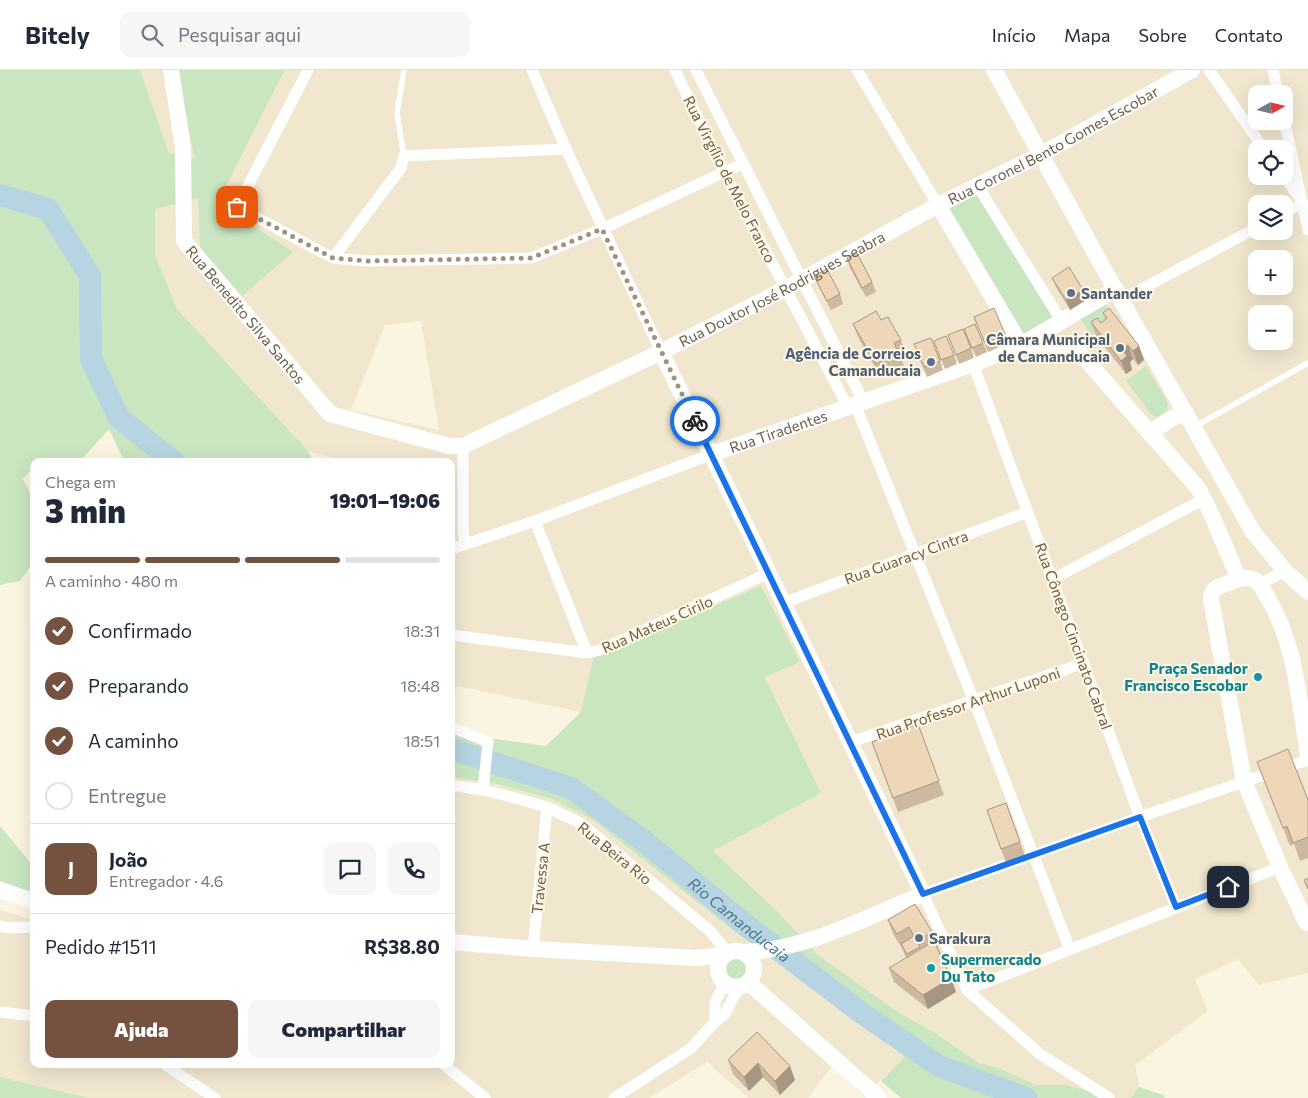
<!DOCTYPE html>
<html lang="pt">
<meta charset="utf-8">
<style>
body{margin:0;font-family:Commissioner,sans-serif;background:#f6f6f7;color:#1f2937;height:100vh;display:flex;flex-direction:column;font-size:19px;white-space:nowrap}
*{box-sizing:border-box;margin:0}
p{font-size:16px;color:#747a83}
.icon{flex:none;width:28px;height:28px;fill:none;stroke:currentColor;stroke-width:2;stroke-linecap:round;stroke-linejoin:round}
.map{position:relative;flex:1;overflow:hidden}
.panel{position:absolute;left:30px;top:388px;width:425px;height:610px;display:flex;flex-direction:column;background:#fff;border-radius:10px;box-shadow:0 5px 20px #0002}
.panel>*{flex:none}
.needle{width:32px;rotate:82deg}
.fabs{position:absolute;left:1248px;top:15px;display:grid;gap:10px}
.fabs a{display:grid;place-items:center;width:45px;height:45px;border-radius:10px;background:#fff;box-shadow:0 5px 20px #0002;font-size:25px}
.pin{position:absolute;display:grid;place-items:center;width:42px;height:42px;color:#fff;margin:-21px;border-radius:10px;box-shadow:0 2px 8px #0006}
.courier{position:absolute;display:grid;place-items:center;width:50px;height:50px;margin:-25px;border:4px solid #1a73e8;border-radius:50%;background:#fff;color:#222;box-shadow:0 1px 6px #0007}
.headline em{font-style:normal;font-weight:800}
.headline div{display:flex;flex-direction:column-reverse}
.headline{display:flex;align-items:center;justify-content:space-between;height:85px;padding:0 15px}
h1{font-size:32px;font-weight:800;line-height:38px}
.bar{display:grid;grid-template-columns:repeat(4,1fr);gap:8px 5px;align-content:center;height:60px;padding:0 15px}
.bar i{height:6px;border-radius:4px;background:#e0e1e3}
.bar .on{background:#755240}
.bar p{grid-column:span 4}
.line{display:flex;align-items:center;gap:12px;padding:0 15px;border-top:1px solid #e0e1e3}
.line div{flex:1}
.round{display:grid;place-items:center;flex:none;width:52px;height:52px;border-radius:10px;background:#f6f6f7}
ol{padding:0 15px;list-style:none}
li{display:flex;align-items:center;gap:15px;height:55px}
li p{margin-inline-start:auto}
li .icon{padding:5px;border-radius:50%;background:#755240;color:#fff;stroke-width:4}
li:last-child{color:#747a83}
li i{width:28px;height:28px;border:2px solid #e0e1e3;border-radius:50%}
.action{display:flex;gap:10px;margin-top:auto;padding:10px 15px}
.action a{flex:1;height:58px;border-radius:10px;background:#755240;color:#fff;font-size:20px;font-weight:800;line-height:58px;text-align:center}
.action a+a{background:#f6f6f7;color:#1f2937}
header{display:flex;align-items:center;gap:30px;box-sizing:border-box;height:70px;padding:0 25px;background:#fff;border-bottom:1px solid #e0e1e3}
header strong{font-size:24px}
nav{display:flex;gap:28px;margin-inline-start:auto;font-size:18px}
.search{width:350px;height:45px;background:#f6f6f7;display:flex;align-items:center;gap:12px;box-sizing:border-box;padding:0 18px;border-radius:10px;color:#747a83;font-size:19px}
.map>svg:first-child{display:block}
</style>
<header>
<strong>Bitely</strong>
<div class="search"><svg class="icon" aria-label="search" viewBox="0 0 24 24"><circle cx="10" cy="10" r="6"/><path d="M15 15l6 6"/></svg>Pesquisar aqui</div>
<nav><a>Início</a><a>Mapa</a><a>Sobre</a><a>Contato</a></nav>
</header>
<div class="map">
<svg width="1308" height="1028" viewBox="0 0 1308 1028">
<rect width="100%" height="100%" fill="#faf4e0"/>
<path fill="#f1e7cf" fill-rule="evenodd" d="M140 0H177L194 88 169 83Z
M285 0H1308V903L1259 915 1238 889 1195 909 1208 941 1135 995 1139 1017 1131 1028H1114L1066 1015H1036L999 998 979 993 935 963 898 942 817 884 776 840 713 781 821 723 765 606 800 592 593 588 581 642 457 616 451 633V391H344L308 381 176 239 155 185V139L198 127 200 179 293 183 218 132ZM1256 24H1284V51H1256ZM1256 79H1284V106H1256ZM1256 134H1284V161H1256ZM1256 189H1284V216H1256ZM1256 244H1284V271H1256ZM421 251 439 360 351 340 385 255Z
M451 707 497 714 552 729 593 750 744 869 794 895 905 986 864 1027 832 996 808 1028H748L707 992 649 1028H86L0 1007V840L34 850V994H451Z"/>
<path fill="#c9e6c0" d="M0 0H140L169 83 194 88 177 0H285L218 132 293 182 242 226 200 179 198 128 155 139V185L177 239 308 381 313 391H124L109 359 80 391H34V397L23 409 34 431V491L20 511 0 515Z
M976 118 1059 251 1022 272 944 136Z
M1103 232 1115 248 1092 265 1080 249Z
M1146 296 1168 333 1167 340 1159 347 1154 346 1150 343 1126 311Z
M761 516 800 592 765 607 821 723 713 781 776 840 817 884 898 942 935 963 979 993 999 998 1036 1015H1066L1114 1028H901L881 1011 905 986 794 895 744 869 593 750 552 729 497 714 451 707V663L546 676 581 642 593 588Z
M0 756 34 797 30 822 0 811Z
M720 898a16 16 0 1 1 32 0a16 16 0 1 1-32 0Z
M0 1007 84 1027 86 1028H0Z
M1139 1017 1163 1025 1165 1028H1131Z"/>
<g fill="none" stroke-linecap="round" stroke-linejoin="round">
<g stroke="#b6d4e2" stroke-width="22">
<path d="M0 125 48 139 90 206 91 289 119 348 173 391"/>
<path id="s1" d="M451 679 571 718 644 771 747 856 863 944 939 996 1026 1028"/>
</g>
<path stroke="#fff" stroke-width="5.5" d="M404 86 397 44 404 0
M1194 357 1308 293"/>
<path stroke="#fff" stroke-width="11" d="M308 0 237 137 333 188 367 191 531 188 602 159 742 94
M532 0 566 79 661 282
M675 0 724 102 848 337
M696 0 863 331
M857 0 938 135
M1209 0 1264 79
M1273 0 1278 24
M1284 49 1308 160
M1284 106 1303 133 1284 143
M977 115 1062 252
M333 188 401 98 404 86 566 79
M1121 230 1256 158
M973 294 1140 747 1176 837
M855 334 974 631 1070 880
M463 376V458L465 474
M535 451 587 583
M451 479 535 451 712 384
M1053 509 1204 429
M1260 514 1285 501
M783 533 1028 442
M451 565 587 583 600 580 769 503
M451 657 488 672 483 720
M851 672 1084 593
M451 715 483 720 508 726 547 737 582 754 710 861 727 882
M0 856 10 858 34 857
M533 879 547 737
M967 920 1280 797
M0 942 34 946
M715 952V932L725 913
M164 994 215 1028
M443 994 485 1028
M614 1028 690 979 715 952 725 944 739 917
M1109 1028 1040 984 967 920 923 824 1140 747 1308 690"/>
<g stroke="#fff" stroke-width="16">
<path id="s2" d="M171 0 183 78 184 171 330 344 449 376H463L661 282 785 219 938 135 1040 85 1192 0"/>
<path d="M994 0 1121 230 1253 462 1285 501 1308 522"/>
<path d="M938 135 1021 275"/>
<path d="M1026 274C1044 273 1066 272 1081 284L1198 418 1210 441 1239 509"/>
<path d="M661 282 769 503 923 824C867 847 806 880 745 882"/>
<path d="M1151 365C1160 354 1172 347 1186 343"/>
<path id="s3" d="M712 384 973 294 1021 275 1116 219"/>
<path d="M1308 684C1299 631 1296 575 1268 528 1265 522 1261 514 1255 510 1246 505 1237 510 1229 513 1220 516 1211 518 1211 529L1244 711 1280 797 1306 852 1308 853"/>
<path d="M0 820 34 831"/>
<path d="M451 872 533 879 696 888 724 885"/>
<circle cx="736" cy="899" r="18"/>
<path d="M748 912 879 1028"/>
</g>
</g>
<path fill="#cdb99f" d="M847 188 872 212 876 222 866 227 850 198Z
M814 206 840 224 843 234 831 240 818 215Z
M1052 208 1083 220 1086 230 1070 240 1056 217Z
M1103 243 1139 276 1144 290 1138 295 1133 289 1130 292 1132 300 1126 304 1096 266 1091 252 1101 253 1106 250Z
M974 247 1005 264 1009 273 988 282Z
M881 250 901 270 906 284 900 287 904 295 881 308 858 267 853 254Z
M964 259 983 273 987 282 976 287Z
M948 265 971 278 974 288 959 294Z
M934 271 954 285 957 294 945 299Z
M914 274 940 291 943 300 927 307Z
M918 654 944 725 898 742 872 672Z
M1257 692 1308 730V788L1300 791 1294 774 1290 776Z
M1006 733 1025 786 1006 793 987 740Z
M888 850 932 862 956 922 928 939 894 912 889 898 906 888 902 878 893 864Z
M757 962 795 1010 780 1025 763 1007 749 1021 733 1004 728 990Z"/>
<path fill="#a79682" d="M1083 220 1086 230 1070 240 1066 230Z
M1128 275 1133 289 1130 292 1132 300 1126 304 1121 291 1122 279Z
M1139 276 1144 290 1138 295 1133 281Z
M951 908 956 922 928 939 923 925Z
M758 993 763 1007 749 1021 744 1007Z
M790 996 795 1010 780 1025 775 1011Z"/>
<path fill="#eed7b9" stroke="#a79682" d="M857 183 872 212 862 218 847 188Z
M1069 197 1083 220 1066 230 1052 208Z
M827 199 840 224 827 231 814 206Z
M994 238 1005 264 985 273 974 247Z
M1109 238 1139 276 1133 281 1128 275 1122 279 1127 286 1121 291 1091 252 1097 248 1101 253 1107 248 1103 243Z
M876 241 881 250 888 247 901 270 894 273 898 282 876 294 853 254Z
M975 254 983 273 972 278 964 259Z
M963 259 971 278 956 285 948 265Z
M946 266 954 285 941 290 934 271Z
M931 268 940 291 924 297 914 274Z
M918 654 939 711 893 728 872 672Z
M1288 679 1308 730V767L1293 773 1287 756 1283 758 1257 692Z
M1006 733 1020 772 1001 779 987 740Z
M1308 808V819L1304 810Z
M915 834 932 862 917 871 920 877 907 884 901 874 914 866 909 857 897 864 888 850Z
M934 871 951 908 923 925 889 898Z
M757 962 790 996 775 1011 758 993 744 1007 728 990Z"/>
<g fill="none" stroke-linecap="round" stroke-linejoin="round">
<path stroke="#a0927e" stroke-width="5" stroke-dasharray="0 9" d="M237 137 333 188 367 191 531 188 602 159 695 351"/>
<path stroke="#1a73e8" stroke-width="6" d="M695 351 923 824 1140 747 1176 837 1228 817"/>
</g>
<g fill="#5c6f8a" stroke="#fef8e5" stroke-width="2">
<circle cx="1071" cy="223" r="5"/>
<circle cx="1120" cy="278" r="5"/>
<circle cx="931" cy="292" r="5"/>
<circle cx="919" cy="868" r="5"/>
</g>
<g fill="#0f9aa8" stroke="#fef8e5" stroke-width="2">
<circle cx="1258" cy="607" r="5"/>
<circle cx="931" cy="898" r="5"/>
</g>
<g text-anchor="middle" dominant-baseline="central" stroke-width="4" stroke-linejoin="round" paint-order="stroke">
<g font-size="15" fill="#6f5d49" stroke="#fef8e5">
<text stroke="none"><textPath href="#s2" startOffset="1198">Rua Coronel Bento Gomes Escobar</textPath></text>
<text transform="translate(730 109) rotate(63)">Rua Virgílio de Melo Franco</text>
<text stroke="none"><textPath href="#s2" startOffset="891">Rua Doutor José Rodrigues Seabra</textPath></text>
<text stroke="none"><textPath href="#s2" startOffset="268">Rua Benedito Silva Santos</textPath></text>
<text stroke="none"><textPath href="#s3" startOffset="70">Rua Tiradentes</textPath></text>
<text transform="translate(906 487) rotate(-20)">Rua Guaracy Cintra</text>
<text transform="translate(657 554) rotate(-24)">Rua Mateus Cirilo</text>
<text transform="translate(1074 566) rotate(70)">Rua Cônego Cincinato Cabral</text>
<text transform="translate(968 633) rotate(-19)">Rua Professor Arthur Luponi</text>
<text transform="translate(615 783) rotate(39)">Rua Beira Rio</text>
<text transform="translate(540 808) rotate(-84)">Travessa A</text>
</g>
<g font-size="15" font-weight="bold" fill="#4e5e75" stroke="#fef8e5" text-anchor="start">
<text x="1081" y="223">Santander</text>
<text x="1110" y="269" text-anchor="end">Câmara Municipal<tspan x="1110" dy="17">de Camanducaia</tspan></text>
<text x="921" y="283" text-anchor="end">Agência de Correios<tspan x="921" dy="17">Camanducaia</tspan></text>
<text x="929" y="868">Sarakura</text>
</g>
<g font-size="15" font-weight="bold" fill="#0d838f" stroke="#fef8e5" text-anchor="end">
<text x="1248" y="598">Praça Senador<tspan x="1248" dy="17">Francisco Escobar</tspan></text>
<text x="941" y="889" text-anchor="start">Supermercado<tspan x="941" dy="17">Du Tato</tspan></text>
</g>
<g font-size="16" font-style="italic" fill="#4b788e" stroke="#fef8e5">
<text stroke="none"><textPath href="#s1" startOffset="340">Rio Camanducaia</textPath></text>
</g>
</g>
</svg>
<div class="fabs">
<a><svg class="needle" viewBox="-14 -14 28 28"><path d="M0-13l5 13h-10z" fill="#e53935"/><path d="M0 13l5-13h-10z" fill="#747a83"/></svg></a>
<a><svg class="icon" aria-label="locate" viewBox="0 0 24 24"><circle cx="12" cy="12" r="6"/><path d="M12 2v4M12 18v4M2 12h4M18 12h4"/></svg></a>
<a><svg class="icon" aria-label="layers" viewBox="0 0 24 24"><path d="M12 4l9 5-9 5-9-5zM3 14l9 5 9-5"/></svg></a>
<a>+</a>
<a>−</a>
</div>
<div class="pin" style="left:237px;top:137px;background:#ea580c"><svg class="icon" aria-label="bag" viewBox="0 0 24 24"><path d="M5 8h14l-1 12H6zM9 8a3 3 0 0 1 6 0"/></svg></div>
<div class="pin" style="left:1228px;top:817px;background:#1f2937"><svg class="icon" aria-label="home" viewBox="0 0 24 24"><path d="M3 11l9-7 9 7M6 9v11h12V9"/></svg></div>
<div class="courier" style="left:695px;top:351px"><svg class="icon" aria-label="bike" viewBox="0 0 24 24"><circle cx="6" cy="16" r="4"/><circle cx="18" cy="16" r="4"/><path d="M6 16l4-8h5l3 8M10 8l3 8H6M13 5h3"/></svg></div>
<section class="panel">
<div class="headline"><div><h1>3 min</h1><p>Chega em</p></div><em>19:01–19:06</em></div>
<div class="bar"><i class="on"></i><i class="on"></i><i class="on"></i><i></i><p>A caminho · 480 m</p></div>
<ol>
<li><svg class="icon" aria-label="check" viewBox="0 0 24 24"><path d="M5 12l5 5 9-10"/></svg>Confirmado<p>18:31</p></li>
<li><svg class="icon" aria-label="check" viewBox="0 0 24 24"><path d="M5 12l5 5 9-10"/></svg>Preparando<p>18:48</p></li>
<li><svg class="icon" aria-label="check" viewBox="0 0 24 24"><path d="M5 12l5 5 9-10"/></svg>A caminho<p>18:51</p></li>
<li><i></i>Entregue</li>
</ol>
<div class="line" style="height:90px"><b class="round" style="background:#755240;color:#fff">J</b><div><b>João</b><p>Entregador · 4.6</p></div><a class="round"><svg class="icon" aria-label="chat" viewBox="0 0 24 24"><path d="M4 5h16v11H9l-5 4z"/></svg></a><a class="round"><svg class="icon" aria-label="phone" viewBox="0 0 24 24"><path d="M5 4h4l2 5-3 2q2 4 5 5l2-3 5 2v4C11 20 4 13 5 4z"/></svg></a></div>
<div class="line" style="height:65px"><div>Pedido #1511</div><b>R$38.80</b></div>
<div class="action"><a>Ajuda</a><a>Compartilhar</a></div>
</section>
</div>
